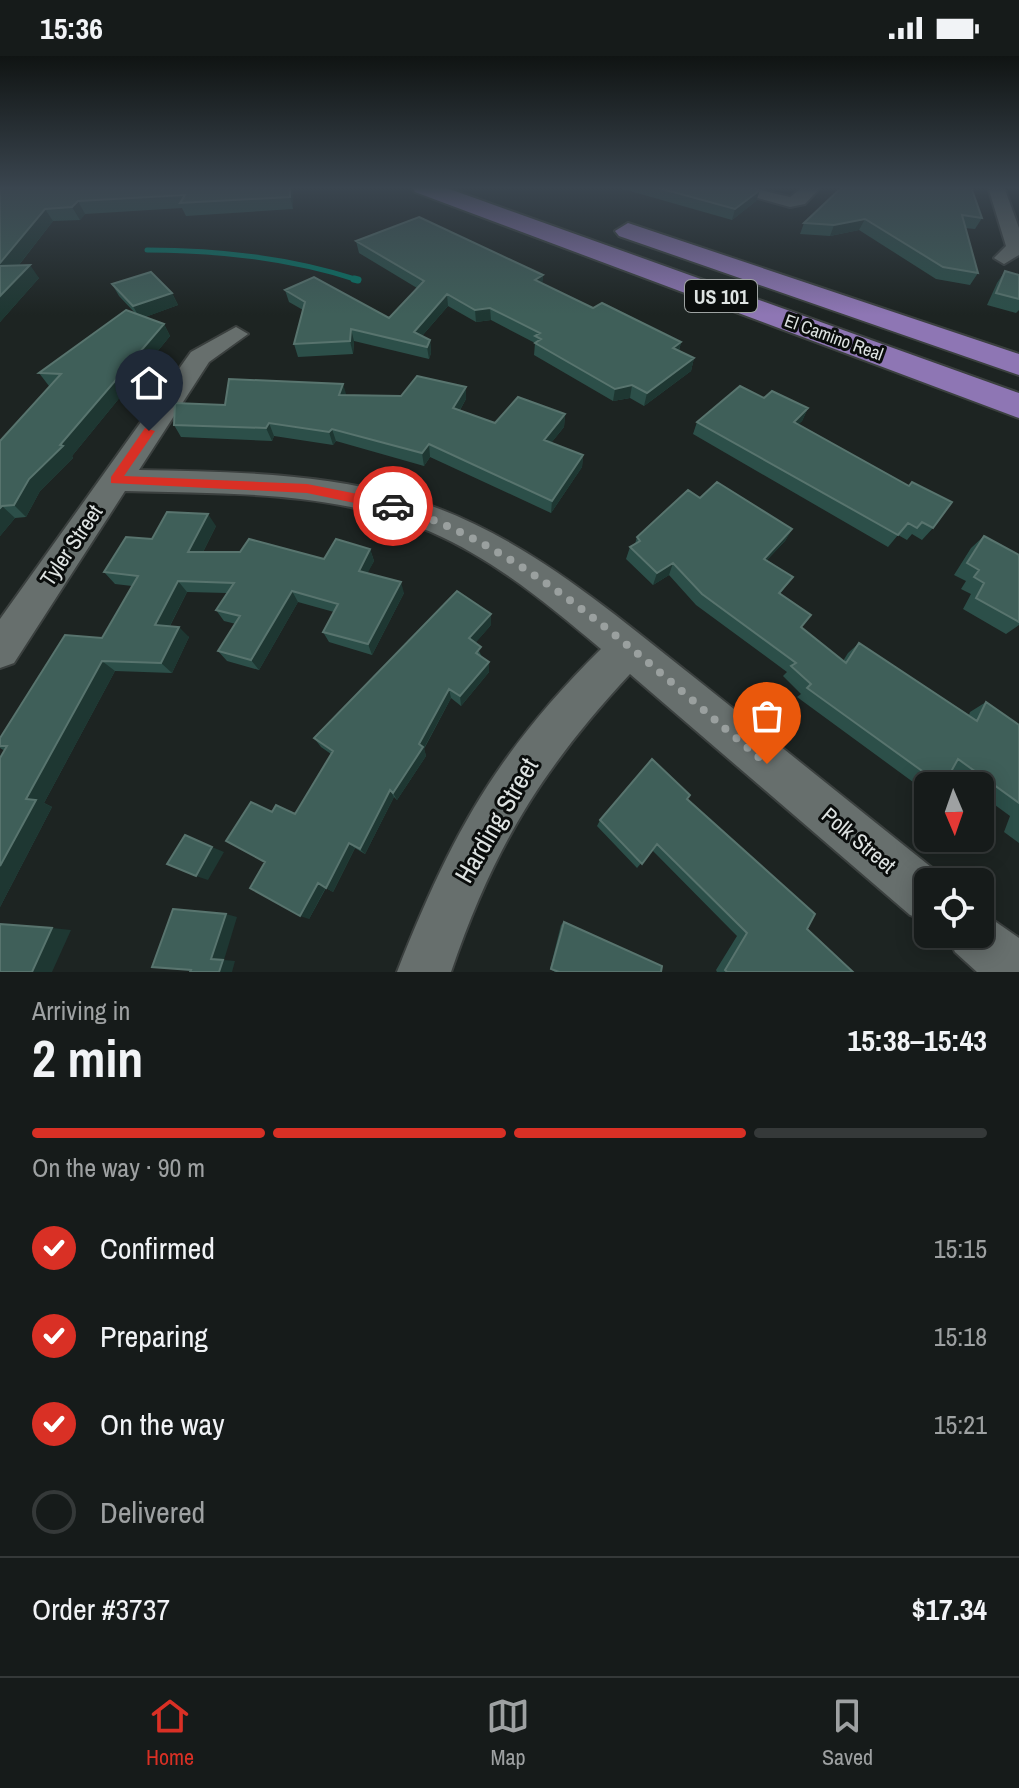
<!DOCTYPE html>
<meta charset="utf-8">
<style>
body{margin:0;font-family:"Archivo Narrow",sans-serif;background:#232827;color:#f1f3f6;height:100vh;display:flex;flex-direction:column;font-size:30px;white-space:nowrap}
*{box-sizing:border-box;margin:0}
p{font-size:26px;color:#9ea1a2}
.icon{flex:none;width:44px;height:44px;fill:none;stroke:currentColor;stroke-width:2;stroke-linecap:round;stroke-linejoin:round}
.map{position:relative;height:916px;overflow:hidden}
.side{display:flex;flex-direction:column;background:#161b1a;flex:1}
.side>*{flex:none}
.needle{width:52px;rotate:178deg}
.tools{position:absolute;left:914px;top:716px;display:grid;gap:16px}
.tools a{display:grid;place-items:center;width:80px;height:80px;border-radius:12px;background:#161b1a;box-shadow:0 4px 20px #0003,0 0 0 2px #353939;font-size:40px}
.pin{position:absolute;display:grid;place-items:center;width:68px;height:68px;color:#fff;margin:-82px -34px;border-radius:50% 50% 50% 0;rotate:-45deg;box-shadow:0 0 8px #0007}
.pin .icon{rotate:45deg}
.courier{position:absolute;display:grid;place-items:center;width:80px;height:80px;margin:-40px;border:6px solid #d93025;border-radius:50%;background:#fff;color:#222;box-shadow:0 2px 10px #0007}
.head em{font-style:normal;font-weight:700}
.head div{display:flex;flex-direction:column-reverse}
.head{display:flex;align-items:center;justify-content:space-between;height:136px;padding:0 32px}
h1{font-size:52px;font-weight:700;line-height:60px}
.bar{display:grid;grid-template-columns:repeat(4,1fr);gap:12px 8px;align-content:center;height:96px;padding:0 32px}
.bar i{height:10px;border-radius:6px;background:#353939}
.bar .selected{background:#d93025}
.bar p{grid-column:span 4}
.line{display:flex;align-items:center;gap:20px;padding:0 32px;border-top:2px solid #353939}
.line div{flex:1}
ol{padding:0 32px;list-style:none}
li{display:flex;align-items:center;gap:24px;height:88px}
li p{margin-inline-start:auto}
li .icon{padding:8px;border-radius:50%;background:#d93025;color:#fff;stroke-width:4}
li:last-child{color:#9ea1a2}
li i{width:44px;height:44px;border:4px solid #353939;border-radius:50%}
.status{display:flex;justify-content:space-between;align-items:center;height:56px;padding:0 40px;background:#161b1a;direction:ltr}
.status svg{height:22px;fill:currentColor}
.tabs{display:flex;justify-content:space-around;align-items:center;height:112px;border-top:2px solid #353939;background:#161b1a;font-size:22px;color:#9ea1a2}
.tabs a{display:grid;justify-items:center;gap:4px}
.tabs .selected{color:#d93025}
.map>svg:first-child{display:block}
</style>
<div class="status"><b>15:36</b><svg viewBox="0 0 49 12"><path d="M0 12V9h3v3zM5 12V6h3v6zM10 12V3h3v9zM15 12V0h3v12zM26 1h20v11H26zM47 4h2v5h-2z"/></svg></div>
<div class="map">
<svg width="1019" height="916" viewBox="0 0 1019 916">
<rect width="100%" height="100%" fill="#1d2422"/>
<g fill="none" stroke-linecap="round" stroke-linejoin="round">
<path stroke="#057364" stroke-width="5" d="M147 194C219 194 290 202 358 224"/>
<path stroke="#057364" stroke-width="7" d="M354 223 358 224"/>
<defs>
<path id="minor" d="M718 131H747L790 141 803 131H821L805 148 790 151Z
M988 131H1004L1019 172V199L1004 208 994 202 1006 190Z
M236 271 248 278 209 306 139 414C228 416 317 416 404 441 516 473 605 551 695 622 779 689 862 756 946 823L947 826H928V866L910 859 630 618C541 714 493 793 451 916H397C451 779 496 697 601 593 549 549 495 504 431 476 335 434 228 438 125 435L14 607 0 612V563L191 296Z
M980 855 1019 882V916H977L955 896 947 878H980Z"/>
<path id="highway" d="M412 131H444L1019 337V362L415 136Z
M628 167 1019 298V319L619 180 615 175Z"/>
</defs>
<use href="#minor" stroke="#3b403f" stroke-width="4"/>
<use href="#highway" stroke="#3b403f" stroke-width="4"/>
<use href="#minor" fill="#676f6d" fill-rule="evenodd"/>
<use href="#highway" fill="#8e76b4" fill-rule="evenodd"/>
</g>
<path fill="#2c4f49" d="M0 131H292L293 153 186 160 182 152 85 158 80 164 53 165 19 209 39 222 0 266Z
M616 131H748L760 134 756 145 732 164Z
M842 131 982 162 975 173 965 172 978 217 970 229 936 223 859 174 830 180 800 178 804 167Z
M356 185 543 219 542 227 593 252 681 286 679 295 694 302 691 315 644 350 630 342 613 345 534 299 535 287 491 264 476 266 448 250 422 280 430 284 431 297 429 303 354 285 353 298 298 301 294 288 303 254 289 246 285 234 389 262 417 232 359 197Z
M1005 215 1019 219V254L1016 257 987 249 997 227Z
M112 228 172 237 178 249 145 261 164 268 170 280 72 400 73 402 40 435 26 461 15 462 0 480V385L51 330H49L39 317 135 257 119 240Z
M346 339 466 343 460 354 495 367 565 358 564 371 551 387 583 399 582 411 551 457 430 401 424 410 336 385 333 389 274 380 272 385 181 381 174 369Z
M764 342 808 352 802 365 798 368 933 472 922 484 912 478 907 484 898 479 888 491 693 378 697 366Z
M700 442 792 473 785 485 767 504 793 521 780 538 801 571 843 605 848 597 859 587 969 659 970 656 986 646 1019 669V787L1004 776 1010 760 980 738V730H969L951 717 944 730H928V737L797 641 801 638 783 620 787 616 696 549 669 519 653 529 626 503 630 491 635 488 637 481Z
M216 470 203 496 324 503 370 493 374 505 367 517 404 537 372 599 329 586 323 576 334 556 298 546 259 614 227 605 218 595 236 568 224 565 216 554 227 537 187 536 170 570 189 581 172 617 115 615 44 747 52 751 0 851 5 695 0 692V682L102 582 132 530 115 528 104 516 152 483Z
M984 480 1019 499V569L1006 578 963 553 971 538 961 533 966 525 954 519 971 492Z
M491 569 475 587 482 601 489 606V616L461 650 451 642 424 693 426 700 397 744 394 741 365 798 355 792 333 836 326 832 309 863 272 756 295 758 331 698 321 691 314 682Z
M687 743 807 873 853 916H717L716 914 737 880 652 794 637 812 597 770 600 764Z
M564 866 661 916H555L550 913 561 869Z"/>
<path fill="#1e3732" d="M290 131H292L293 136V153L290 141Z
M760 134 756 145 732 164 735 153Z
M78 145 85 158 80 164 72 151Z
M45 153 53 165 7 224 0 214V207Z
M865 163 859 174 830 180 834 169Z
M30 209 39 222 0 266V240Z
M543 219 542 231 535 224Z
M172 237 178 249 140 263 133 250Z
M447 238 448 250 415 288 414 276Z
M490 252 491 264 476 266 475 254Z
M164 268 170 280 72 400 73 402 40 435 26 461 14 449 29 423 60 389Z
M351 273 354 285 353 298 350 285Z
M430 284 431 297 429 303 427 291Z
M681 286 678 299 673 292Z
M694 302 691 315 644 350 647 337Z
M343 328 347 341 339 339Z
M632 329 630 342 613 345 615 333Z
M466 331V343L454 364 453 352Z
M808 352 802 365 788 379 794 366Z
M565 358 564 371 543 397 544 384Z
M269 367 274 380 272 385 266 372Z
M332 373 336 385 333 389 329 376Z
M429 388 430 401 424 410 422 397Z
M583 399 582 411 551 457 552 445Z
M2 450 15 462 0 480V452Z
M208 458 216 470 197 508 188 496Z
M792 473 785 485 757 514 764 503Z
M370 493 374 505 363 526 359 515Z
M673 507 669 519 653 529 657 517Z
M178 525 187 536 165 579 155 569Z
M401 526 404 537 372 599 368 588Z
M292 535 298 546 259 614 251 604Z
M491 558V569L470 593 469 582Z
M179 571 189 581 172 617 161 607Z
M102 605 115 615 44 747 52 751 0 851V810L26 743Z
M489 606V616L461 650 460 640Z
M449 633 451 642 424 692 426 700 397 744 393 737Z
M390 734 394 741 365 798 360 793Z
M349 787 355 792 333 836 326 832Z
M212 791 224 796 208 824 196 820Z
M318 827 326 831 309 863 300 860Z
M226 858 237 861 224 904 235 905 232 916H219L211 903Z
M52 872 71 874 52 916H32Z"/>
<path fill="#3f5f59" stroke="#58746e" stroke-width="2" d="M0 131H290V141L180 147 185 139 78 145 72 151 45 153 0 207Z
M655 131H748L760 134 735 153Z
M842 131H971L982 162 962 159 978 217 943 211 865 163 834 169 804 167Z
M419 161 543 219 535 224 593 252 602 247 681 286 673 292 694 302 647 337 632 329 615 333 535 287 541 283 535 280 540 277 490 252 475 254 447 238 414 276 430 284 427 291 351 273 350 285 294 288 305 246 285 234 314 221 389 262 424 225 356 185Z
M30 209 0 240V210Z
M1005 215 1019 219V243L996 237Z
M151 216 172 237 133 250 112 228Z
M126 254 164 268 60 389 63 390 29 423 14 449 2 450 0 452V385L61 318 39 317Z
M417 320 466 331 453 352 495 367 518 341 565 358 544 384 583 399 552 445 429 388 422 397 332 373 329 376 269 367 266 372 174 369 175 347 225 349 229 323 343 328 339 339 401 340Z
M740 330 764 342 772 335 808 352 794 366 909 430 912 426 952 446 933 472 922 466 917 472 908 467 898 479 697 366Z
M717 426 792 473 764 503 793 521 779 537 811 559 801 571 846 607 859 587 977 665 986 646 1019 669V747L958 703 943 730 807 632 811 628 791 610 796 607 702 538 673 507 657 517 630 491 640 485 637 481 688 434 700 442Z
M167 456 208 458 188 496H240L249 483 324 503 336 483 370 493 359 515 401 526 368 588 323 576 338 548 292 535 251 604 218 595 240 560 216 554 234 527 178 525 155 569 179 571 161 607 102 605 26 743 36 744 0 810V702L7 690H0V682L65 579 102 582 138 520 104 516 126 481 152 483Z
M984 480 1019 499V566L976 542 984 527 974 521 979 514 967 507Z
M457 535 491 558 469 582 481 591 476 597 489 606 460 640 449 633 419 688 423 691 393 737 390 734 360 793 349 787 326 832 318 827 300 860 250 832 265 806 226 785 251 746 272 756 276 749 295 758 333 695 314 682Z
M652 703 690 739 687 743 815 858 807 873 853 916H727L725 914 747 877 657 788 642 808 600 764Z
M185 779 212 791 196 820 167 808Z
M173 853 226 858 211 903 223 904 219 916H190L191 914 152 911Z
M564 866 662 910 661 916H559L551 913Z
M0 868 52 872 32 916H0Z"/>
<linearGradient id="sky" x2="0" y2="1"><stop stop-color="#101413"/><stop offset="0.51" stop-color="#3a454f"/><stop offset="1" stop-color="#3a454f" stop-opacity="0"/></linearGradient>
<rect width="1019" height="259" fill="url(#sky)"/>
<path fill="#d93025" d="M145 372 155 375 124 420 307 428 393 445 399 450 393 455 307 437 111 427V421Z"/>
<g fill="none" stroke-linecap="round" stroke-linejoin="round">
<path stroke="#9aa09f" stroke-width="8" stroke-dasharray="0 14.4" d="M393 450C530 489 657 617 767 708"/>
</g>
<g text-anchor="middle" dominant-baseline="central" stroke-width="6" stroke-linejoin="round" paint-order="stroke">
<g font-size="18" fill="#dee3e2" stroke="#0a0d0c">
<text transform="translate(834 281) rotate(20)">El Camino Real</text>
</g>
<rect fill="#0a0d0c" stroke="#9ea3a2" stroke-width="2" x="685" y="224" width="72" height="32" rx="6"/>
<g font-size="20" font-weight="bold" fill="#dee3e2">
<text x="721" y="240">US 101</text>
</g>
<g font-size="22" fill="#dee3e2" stroke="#0a0d0c">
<text transform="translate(71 489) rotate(-56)">Tyler Street</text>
<text transform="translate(859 784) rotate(40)">Polk Street</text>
</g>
<g font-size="26" fill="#dee3e2" stroke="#0a0d0c">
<text transform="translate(496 764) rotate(-60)">Harding Street</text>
</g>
</g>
</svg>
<div class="tools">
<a><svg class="needle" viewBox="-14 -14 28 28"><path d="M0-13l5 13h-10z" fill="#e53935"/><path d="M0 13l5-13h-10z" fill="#9ea1a2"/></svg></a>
<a><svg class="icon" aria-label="locate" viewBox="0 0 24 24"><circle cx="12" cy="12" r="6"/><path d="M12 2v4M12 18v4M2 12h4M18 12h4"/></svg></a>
</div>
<div class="pin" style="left:767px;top:708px;background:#ea580c"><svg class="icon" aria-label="bag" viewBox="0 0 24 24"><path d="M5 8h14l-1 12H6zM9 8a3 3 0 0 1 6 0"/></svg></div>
<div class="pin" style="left:149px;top:375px;background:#1f2937"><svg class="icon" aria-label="home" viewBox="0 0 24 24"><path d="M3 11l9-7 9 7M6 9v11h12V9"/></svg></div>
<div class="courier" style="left:393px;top:450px"><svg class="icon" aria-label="car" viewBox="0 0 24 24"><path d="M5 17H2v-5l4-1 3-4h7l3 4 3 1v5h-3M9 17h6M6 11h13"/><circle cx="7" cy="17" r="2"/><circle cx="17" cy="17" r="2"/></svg></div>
</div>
<section class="side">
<div class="head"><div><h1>2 min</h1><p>Arriving in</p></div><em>15:38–15:43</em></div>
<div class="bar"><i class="selected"></i><i class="selected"></i><i class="selected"></i><i></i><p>On the way · 90 m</p></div>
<ol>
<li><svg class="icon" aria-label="check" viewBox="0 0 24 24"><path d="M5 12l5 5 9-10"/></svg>Confirmed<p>15:15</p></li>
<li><svg class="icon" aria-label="check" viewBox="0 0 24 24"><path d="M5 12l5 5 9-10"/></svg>Preparing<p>15:18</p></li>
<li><svg class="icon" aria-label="check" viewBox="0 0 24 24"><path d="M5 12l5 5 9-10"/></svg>On the way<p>15:21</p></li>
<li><i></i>Delivered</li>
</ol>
<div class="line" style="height:104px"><div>Order #3737</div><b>$17.34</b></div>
</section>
<nav class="tabs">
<a class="selected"><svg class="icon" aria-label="home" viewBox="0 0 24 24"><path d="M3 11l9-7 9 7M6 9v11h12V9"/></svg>Home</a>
<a><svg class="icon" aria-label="map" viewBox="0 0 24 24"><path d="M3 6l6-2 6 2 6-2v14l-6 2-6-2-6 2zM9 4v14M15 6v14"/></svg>Map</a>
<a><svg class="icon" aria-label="saved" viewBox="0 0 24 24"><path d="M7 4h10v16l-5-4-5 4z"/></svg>Saved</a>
</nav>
